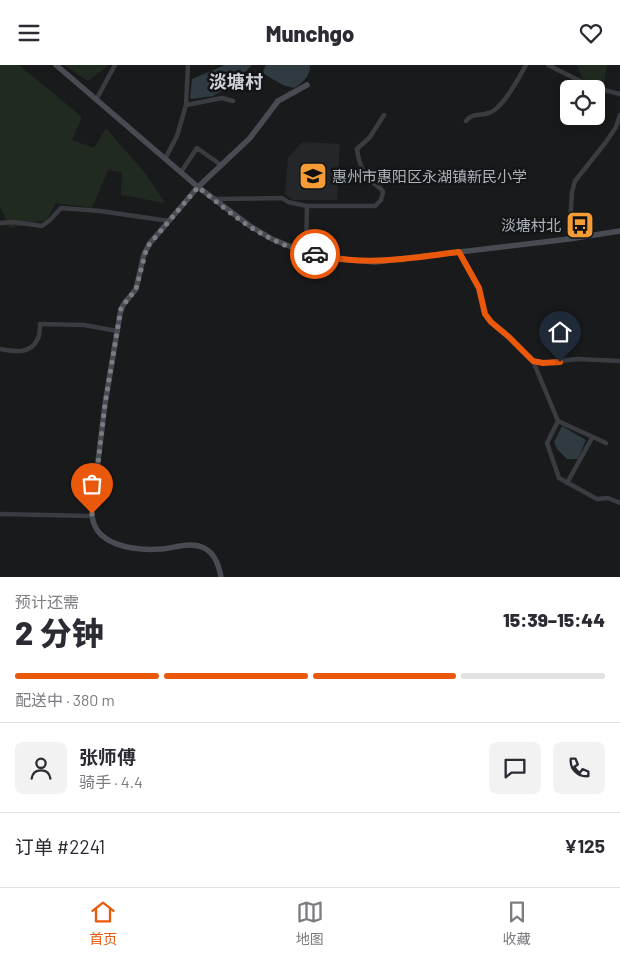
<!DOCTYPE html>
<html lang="zh">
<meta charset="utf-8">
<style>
body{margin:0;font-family:Barlow,"Noto Sans SC",sans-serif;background:#f2f2f3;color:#2b2b33;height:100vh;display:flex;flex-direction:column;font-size:19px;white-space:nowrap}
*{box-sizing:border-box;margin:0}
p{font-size:16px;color:#7c7c81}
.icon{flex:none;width:28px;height:28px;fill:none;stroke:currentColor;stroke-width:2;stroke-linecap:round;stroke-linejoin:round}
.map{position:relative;height:512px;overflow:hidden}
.sheet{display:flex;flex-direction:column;background:#fff;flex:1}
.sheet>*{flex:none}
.controls{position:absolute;left:560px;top:15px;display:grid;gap:10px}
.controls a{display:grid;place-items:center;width:45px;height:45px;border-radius:8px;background:#fff;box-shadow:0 2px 12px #0003;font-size:25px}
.pin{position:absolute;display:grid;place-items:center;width:42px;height:42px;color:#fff;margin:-51px -21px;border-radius:50% 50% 50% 0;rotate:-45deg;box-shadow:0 0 5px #0007}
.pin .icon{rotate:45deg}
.courier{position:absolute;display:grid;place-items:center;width:50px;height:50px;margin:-25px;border:4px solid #ea580c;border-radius:50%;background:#fff;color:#222;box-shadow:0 1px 6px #0007}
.head em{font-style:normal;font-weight:800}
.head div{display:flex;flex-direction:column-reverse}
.head{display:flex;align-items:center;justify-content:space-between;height:85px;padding:0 15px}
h1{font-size:32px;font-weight:800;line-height:38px}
.bar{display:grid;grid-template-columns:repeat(4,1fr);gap:8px 5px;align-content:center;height:60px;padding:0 15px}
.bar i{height:6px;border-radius:4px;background:#e1e1e2}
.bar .current{background:#ea580c}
.bar p{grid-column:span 4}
.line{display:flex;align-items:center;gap:12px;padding:0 15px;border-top:1px solid #e1e1e2}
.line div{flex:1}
.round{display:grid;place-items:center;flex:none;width:52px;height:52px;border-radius:8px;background:#f2f2f3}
header{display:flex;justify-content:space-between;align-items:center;height:65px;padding:0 15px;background:#fff;font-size:22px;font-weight:800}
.dock{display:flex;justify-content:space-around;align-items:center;height:70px;border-top:1px solid #e1e1e2;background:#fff;font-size:14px;color:#7c7c81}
.dock a{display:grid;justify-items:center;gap:2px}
.dock .current{color:#ea580c}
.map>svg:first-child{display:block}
</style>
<header><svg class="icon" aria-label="menu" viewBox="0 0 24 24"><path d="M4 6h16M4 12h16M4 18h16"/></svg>Munchgo<svg class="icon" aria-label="heart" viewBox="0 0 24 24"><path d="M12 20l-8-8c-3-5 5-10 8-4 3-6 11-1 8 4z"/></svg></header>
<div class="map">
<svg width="620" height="512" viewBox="0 0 620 512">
<rect width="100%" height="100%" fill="#191a1c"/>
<path fill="#252629" d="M302 77 340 79 337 135H293L285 129 288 93Z"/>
<path fill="#212a21" d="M0 0H19L82 52 72 75 94 83 106 63 145 108 165 138 121 130 122 107 108 105 92 143 56 138 47 155 10 163 0 142Z
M64 0H109L88 16Z
M577 0H607L604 17 598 27 596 26V24L585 21Z"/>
<path fill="#2f3b40" d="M225 0H252L232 20 213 31 192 34 190 33 192 14Z
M266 0H310C311 10 302 19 294 23L283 20 264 9 263 6Z
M562 361 586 375 578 394H567L557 384 554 377Z"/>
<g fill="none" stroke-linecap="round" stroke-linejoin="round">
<path stroke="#3a3c41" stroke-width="4.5" d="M548 0 592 22 620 29
M96 35 115 0
M186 40 222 33 233 36
M466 56C472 47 482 52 491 47 504 41 519 13 526 0
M165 94 177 71 186 40 188 0
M181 107 197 83 221 100
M214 134 282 133 288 137 307 141H375L381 135 383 127C380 121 373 119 369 114 362 106 358 94 357 84L370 72 384 50
M0 158 13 157 42 161 50 155 61 143 100 146 169 156
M569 174 572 127 575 116 606 77 616 62 620 50
M306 187 307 141
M459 187 479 223 485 249 491 257 509 272 533 296 558 356 606 378
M0 284C13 286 30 290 37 275 40 271 40 263 40 259L84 260 117 266
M533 296 543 298 577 294 620 296
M558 356 547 378 559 413 597 434 608 433 620 438
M567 418 592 373
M0 449 92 451"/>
<path stroke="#484b51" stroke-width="5.5" d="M56 0 198 122 250 161 272 174 294 183 339 194 375 197 569 174 620 166
M221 512C219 501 215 488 204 483 191 476 175 483 162 484 135 486 91 481 92 446L105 339 120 249 123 240 136 224 144 189 150 178 198 122 250 73 278 36 307 20"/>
</g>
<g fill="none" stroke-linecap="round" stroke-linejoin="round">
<path stroke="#797d83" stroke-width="5" stroke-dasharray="0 9" d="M92 449 105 339 121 243 136 224 147 182 198 122C223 142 248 164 278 177 290 183 303 186 315 189"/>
<path stroke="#ea580c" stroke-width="6" d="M315 189C365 202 409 193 459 187L479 223 485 249 491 257 509 272 533 296 543 298 560 297"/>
</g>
<defs>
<symbol id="school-square" viewBox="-11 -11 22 22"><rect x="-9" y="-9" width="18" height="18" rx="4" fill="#f69c37" stroke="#141517"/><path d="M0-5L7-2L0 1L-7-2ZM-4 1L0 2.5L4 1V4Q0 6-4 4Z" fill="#111"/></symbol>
<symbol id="bus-square" viewBox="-11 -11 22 22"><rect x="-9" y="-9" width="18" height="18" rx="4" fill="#f69c37" stroke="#141517"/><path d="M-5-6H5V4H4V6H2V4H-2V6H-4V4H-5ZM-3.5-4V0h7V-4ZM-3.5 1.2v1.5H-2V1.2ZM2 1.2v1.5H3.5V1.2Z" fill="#111"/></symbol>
</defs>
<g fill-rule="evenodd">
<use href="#school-square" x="297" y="95" width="32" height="32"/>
<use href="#bus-square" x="564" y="144" width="32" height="32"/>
</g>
<g text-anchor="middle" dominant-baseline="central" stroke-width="5" stroke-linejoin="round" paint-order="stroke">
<g font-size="15" fill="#acb3bb" stroke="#141517" text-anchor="start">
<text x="332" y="111">惠州市惠阳区永湖镇新民小学</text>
<text x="561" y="160" text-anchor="end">淡塘村北</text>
</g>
<g font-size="18" font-weight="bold" fill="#cdd1d7" stroke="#141517">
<text x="236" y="16">淡塘村</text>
</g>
</g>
</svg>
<div class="controls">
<a><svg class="icon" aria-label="locate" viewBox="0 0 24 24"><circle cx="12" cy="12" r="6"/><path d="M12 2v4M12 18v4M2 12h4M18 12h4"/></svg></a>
</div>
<div class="pin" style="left:92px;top:449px;background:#ea580c"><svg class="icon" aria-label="bag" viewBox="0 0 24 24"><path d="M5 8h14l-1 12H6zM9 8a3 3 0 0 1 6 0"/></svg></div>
<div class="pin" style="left:560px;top:297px;background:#1f2937"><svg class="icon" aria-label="home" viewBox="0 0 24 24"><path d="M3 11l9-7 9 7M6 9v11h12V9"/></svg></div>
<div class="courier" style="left:315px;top:189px"><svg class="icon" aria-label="car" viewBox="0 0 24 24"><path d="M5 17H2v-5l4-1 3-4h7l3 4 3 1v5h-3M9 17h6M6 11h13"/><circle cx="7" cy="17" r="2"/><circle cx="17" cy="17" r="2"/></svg></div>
</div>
<section class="sheet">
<div class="head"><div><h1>2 分钟</h1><p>预计还需</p></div><em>15:39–15:44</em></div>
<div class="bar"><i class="current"></i><i class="current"></i><i class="current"></i><i></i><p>配送中 · 380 m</p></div>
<div class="line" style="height:90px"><a class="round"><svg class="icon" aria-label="person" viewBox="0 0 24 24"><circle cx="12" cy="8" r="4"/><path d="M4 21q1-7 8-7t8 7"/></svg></a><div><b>张师傅</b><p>骑手 · 4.4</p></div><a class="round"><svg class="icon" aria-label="chat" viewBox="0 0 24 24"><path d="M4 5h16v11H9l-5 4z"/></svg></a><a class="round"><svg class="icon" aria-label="phone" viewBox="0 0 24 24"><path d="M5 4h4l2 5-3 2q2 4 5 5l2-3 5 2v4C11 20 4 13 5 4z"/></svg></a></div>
<div class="line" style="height:65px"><div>订单 #2241</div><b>¥125</b></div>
</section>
<nav class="dock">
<a class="current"><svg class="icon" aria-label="home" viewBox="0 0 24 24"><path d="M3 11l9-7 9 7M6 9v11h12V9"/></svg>首页</a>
<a><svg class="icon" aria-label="map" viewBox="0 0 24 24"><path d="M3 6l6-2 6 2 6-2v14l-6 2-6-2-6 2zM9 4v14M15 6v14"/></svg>地图</a>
<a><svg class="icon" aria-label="saved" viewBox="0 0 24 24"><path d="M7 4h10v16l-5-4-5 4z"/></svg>收藏</a>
</nav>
